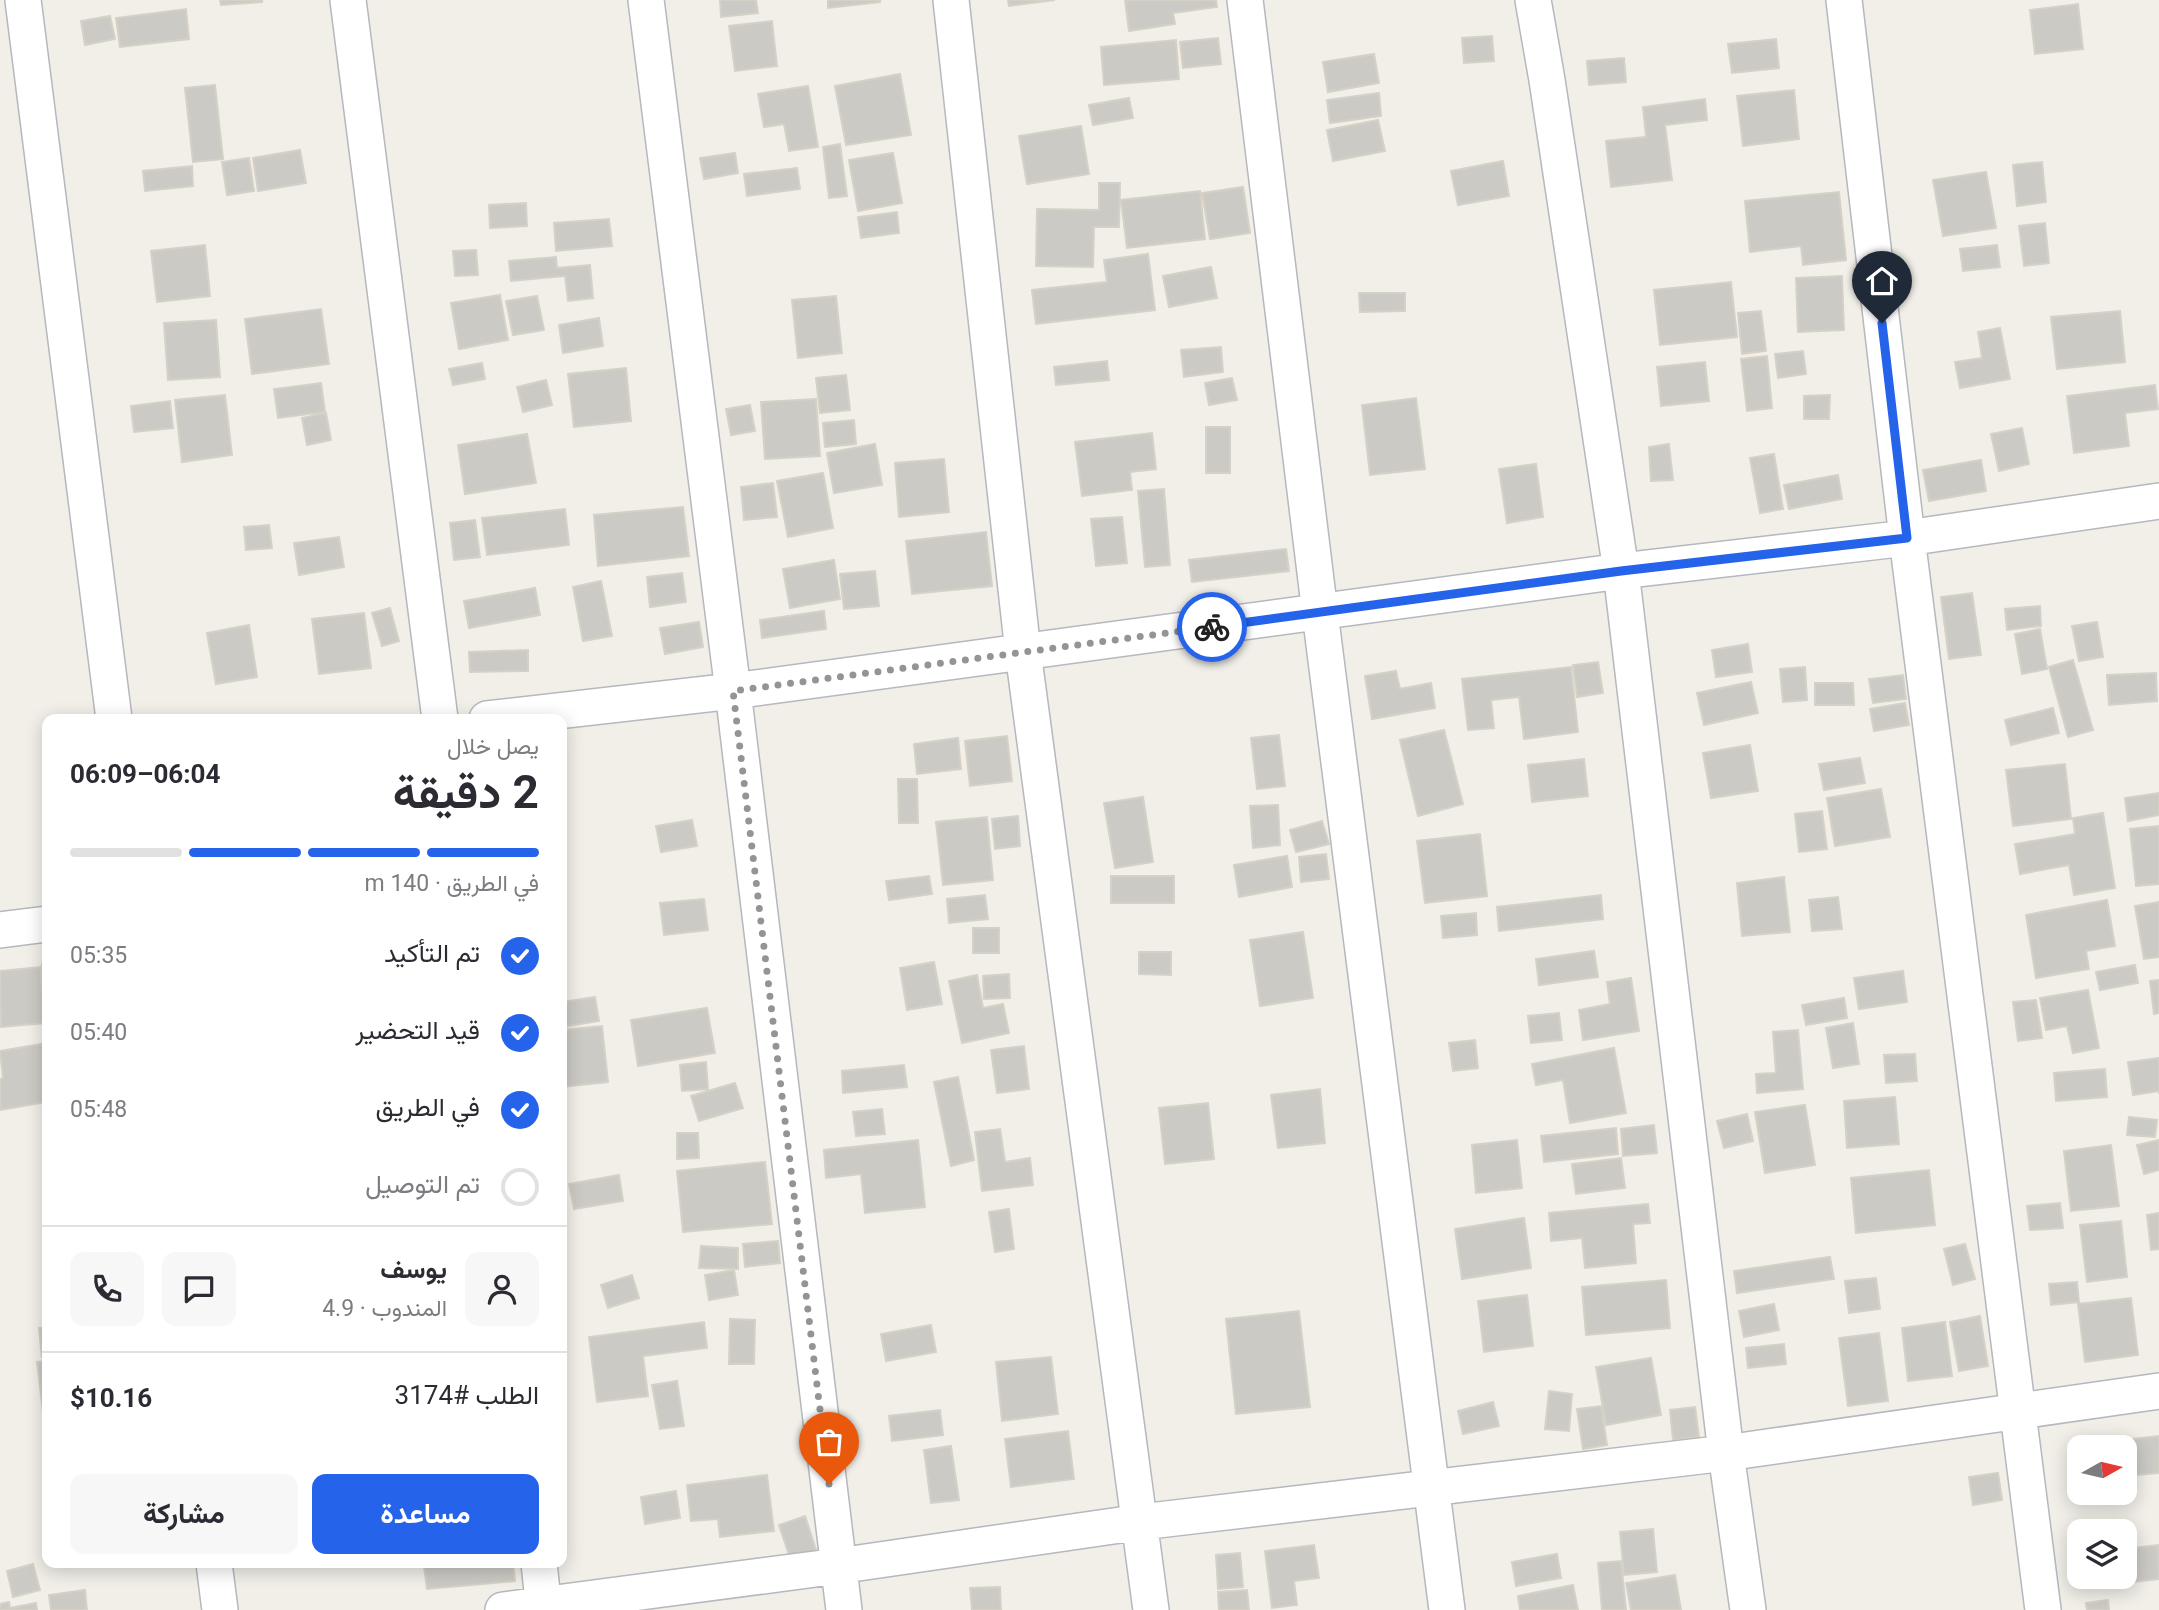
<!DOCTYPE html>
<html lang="ar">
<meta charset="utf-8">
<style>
body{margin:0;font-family:Roboto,Vazirmatn,sans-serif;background:#f7f7f7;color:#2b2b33;direction:rtl;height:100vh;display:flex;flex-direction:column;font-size:26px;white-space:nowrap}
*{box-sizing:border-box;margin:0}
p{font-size:23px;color:#7c7c81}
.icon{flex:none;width:38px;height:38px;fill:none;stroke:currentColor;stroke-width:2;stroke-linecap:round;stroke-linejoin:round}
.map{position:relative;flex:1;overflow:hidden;direction:ltr}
.sheet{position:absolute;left:42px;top:714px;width:525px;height:854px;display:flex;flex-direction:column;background:#fff;border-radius:14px;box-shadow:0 4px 18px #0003;direction:rtl}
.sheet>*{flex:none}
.needle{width:46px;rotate:82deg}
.buttons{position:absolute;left:2067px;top:1435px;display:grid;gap:14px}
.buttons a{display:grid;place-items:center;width:70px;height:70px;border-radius:14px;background:#fff;box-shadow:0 4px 18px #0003;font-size:35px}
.pin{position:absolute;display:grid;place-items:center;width:60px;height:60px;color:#fff;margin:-72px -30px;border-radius:50% 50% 50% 0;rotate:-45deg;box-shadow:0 0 7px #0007}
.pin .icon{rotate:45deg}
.courier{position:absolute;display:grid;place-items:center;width:70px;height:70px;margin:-35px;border:5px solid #2563eb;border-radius:50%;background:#fff;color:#222;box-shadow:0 2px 9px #0007}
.headline em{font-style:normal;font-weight:700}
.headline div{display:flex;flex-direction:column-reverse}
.headline{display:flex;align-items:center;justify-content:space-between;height:119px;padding:0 28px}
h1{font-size:46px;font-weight:700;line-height:52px}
.bar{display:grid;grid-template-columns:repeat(4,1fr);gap:10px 7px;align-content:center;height:84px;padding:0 28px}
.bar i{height:9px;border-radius:5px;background:#e1e1e2}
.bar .on{background:#2563eb}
.bar p{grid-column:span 4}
.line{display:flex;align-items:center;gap:18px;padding:0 28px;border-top:2px solid #e1e1e2}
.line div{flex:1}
.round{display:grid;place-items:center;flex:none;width:74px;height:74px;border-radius:14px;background:#f7f7f7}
ol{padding:0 28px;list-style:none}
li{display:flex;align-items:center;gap:21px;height:77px}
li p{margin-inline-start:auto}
li .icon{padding:7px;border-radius:50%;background:#2563eb;color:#fff;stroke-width:4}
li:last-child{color:#7c7c81}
li i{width:38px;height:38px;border:4px solid #e1e1e2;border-radius:50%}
.action{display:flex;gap:14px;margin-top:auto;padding:14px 28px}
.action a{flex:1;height:80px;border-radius:14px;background:#2563eb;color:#fff;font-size:28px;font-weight:700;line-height:80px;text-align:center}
.action a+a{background:#f7f7f7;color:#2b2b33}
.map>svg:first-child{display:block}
</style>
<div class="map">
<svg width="2159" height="1610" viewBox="0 0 2159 1610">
<rect width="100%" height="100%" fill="#f1efe8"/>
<path fill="#cccac5" stroke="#d6d1c6" stroke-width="2" d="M220 0H262V2L221 5Z
M720 0H756L758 13 721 17Z
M828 0H880V2L828 8Z
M1008 0H1055L1009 6Z
M1125 0H1216L1217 7 1173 13 1175 24 1129 31Z
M2078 4 2083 49 2035 54 2030 10Z
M186 9 189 39 120 47 116 18Z
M110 16 115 39 85 45 81 21Z
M772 21 777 66 735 71 729 26Z
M1492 36 1494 61 1464 63 1462 38Z
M1218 38 1221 64 1183 68 1180 42Z
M1776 39 1779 68 1732 73 1728 44Z
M1176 40 1179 79 1104 85 1101 47Z
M1374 54 1379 83 1328 92 1323 62Z
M1624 58 1626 82 1589 85 1587 61Z
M900 74 911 135 846 145 835 86Z
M215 85 223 159 193 162 185 88Z
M808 86 818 147 789 151 784 124 764 127 758 94Z
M1794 90 1799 139 1743 146 1737 96Z
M1379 93 1381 116 1330 123 1327 100Z
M1129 98 1133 118 1093 125 1089 105Z
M1705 99 1707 120 1665 125 1672 180 1611 187 1606 141 1646 137 1643 107Z
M1378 120 1385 151 1333 161 1327 130Z
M1081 126 1089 174 1027 184 1019 136Z
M840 144 847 196 829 198 823 147Z
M300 150 306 183 258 191 253 158Z
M735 153 738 173 704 179 700 158Z
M893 153 902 203 858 211 849 160Z
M249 158 254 191 227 195 222 162Z
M1503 161 1509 196 1458 205 1451 171Z
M2042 162 2046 202 2017 206 2013 165Z
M192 166 193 186 145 191 143 171Z
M797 168 800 189 747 196 744 174Z
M1986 172 1996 228 1943 236 1933 180Z
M1099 183H1120L1119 227H1094L1093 267 1036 266 1037 209 1099 210Z
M1243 187 1250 233 1210 239 1202 193Z
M1200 191 1205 239 1127 248 1121 200Z
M1839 192 1846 260 1803 265 1801 246 1750 252 1745 201Z
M526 203 527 226 490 228 489 205Z
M897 212 899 233 861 238 858 217Z
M609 219 612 246 556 251 554 223Z
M2045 223 2049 263 2024 266 2019 226Z
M205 245 210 296 157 302 151 251Z
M1997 245 2000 267 1963 271 1960 249Z
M476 250 478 275 455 276 453 251Z
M1148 254 1155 310 1036 324 1032 290 1107 282 1104 260Z
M556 257 557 268 590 265 593 298 568 301 565 276 511 281 509 261Z
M1211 267 1217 298 1169 307 1163 276Z
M1842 276 1844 330 1798 332 1796 278Z
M1731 282 1737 337 1660 345 1654 290Z
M1359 293H1405V311L1360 312Z
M500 295 508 340 459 349 451 303Z
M537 296 544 330 513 335 506 301Z
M836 296 842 353 798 358 792 300Z
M321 309 329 364 252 374 245 319Z
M1761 311 1766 351 1742 354 1738 313Z
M2120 311 2125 362 2057 369 2051 317Z
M599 318 603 346 563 353 559 325Z
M216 320 220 377 168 380 164 323Z
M2000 328 2010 379 1960 388 1955 362 1982 358 1978 332Z
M1221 347 1223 372 1184 377 1181 350Z
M1803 351 1806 374 1778 378 1775 354Z
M1767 356 1772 408 1747 411 1741 359Z
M1107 361 1109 380 1056 385 1054 367Z
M1705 362 1709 401 1661 406 1657 367Z
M482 363 485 379 453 385 449 369Z
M626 368 631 421 574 427 568 374Z
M846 375 850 410 820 413 816 378Z
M1232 378 1237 400 1209 405 1205 383Z
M546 380 552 405 523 412 517 387Z
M321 383 325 412 278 418 274 389Z
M2155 385 2158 409 2125 413 2129 446 2074 453 2067 396Z
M225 395 232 455 182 462 175 400Z
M1830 395 1829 419H1804V396Z
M1416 398 1425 469 1370 475 1362 405Z
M816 399 820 456 765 459 761 402Z
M170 401 173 428 134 432 131 406Z
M750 405 755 431 731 435 726 409Z
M326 413 331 440 307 445 302 418Z
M854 420 856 444 825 447 823 423Z
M1206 427H1230V473H1206Z
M2022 428 2029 464 1999 471 1991 434Z
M1152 433 1156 469 1130 472 1132 490 1082 496 1075 442Z
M527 434 536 483 465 494 458 445Z
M875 444 882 485 834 493 827 453Z
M1669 444 1673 480 1651 481 1649 447Z
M1774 454 1783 509 1760 513 1750 458Z
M944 459 949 512 899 517 895 463Z
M1981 460 1986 491 1929 501 1923 470Z
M1536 464 1543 517 1507 523 1499 469Z
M823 473 833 528 788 537 777 481Z
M1838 475 1842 499 1789 509 1784 485Z
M773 483 777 517 744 520 741 487Z
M1164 489 1170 565 1145 567 1138 491Z
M683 507 689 556 598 566 594 515Z
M565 509 569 545 487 555 482 518Z
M1122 517 1127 563 1096 566 1091 519Z
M475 520 480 557 454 560 450 523Z
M269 525 272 548 246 550 244 527Z
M986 532 992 586 912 594 906 541Z
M339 537 344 567 299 575 294 543Z
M1286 549 1289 571 1192 582 1189 560Z
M834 560 840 599 790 608 783 569Z
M875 571 879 606 844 609 840 574Z
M682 573 686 602 650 607 647 577Z
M601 581 612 636 583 641 573 587Z
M535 588 540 615 469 628 464 601Z
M1972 593 1981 655 1949 659 1941 597Z
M2040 606 2041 626 2007 630 2005 609Z
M390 608 399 641 382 646 372 613Z
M824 611 826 629 762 638 760 620Z
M364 613 371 668 319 674 312 619Z
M699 622 703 647 665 654 660 628Z
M2097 622 2103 657 2079 661 2072 626Z
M249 625 257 677 216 684 207 633Z
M2040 629 2047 669 2022 674 2015 634Z
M1748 644 1752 672 1716 677 1712 650Z
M528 650V671L470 672 469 652Z
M2073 660 2093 730 2068 737 2049 667Z
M1598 662 1603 693 1577 697 1573 665Z
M1571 667 1578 732 1524 739 1519 697 1491 700 1494 728 1468 730 1462 679Z
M1805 667 1807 700 1783 702 1780 669Z
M1396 671 1400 689 1431 683 1435 708 1372 719 1365 676Z
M2156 673 2157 701 2109 705 2107 675Z
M1903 675 1906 699 1873 703 1869 679Z
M1751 682 1758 713 1704 725 1697 693Z
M1815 683H1853L1854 705H1815Z
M1905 703 1909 725 1874 731 1870 709Z
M2053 708 2059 733 2011 745 2005 720Z
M1444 730 1463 804 1418 816 1400 740Z
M1279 735 1285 786 1257 789 1251 738Z
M1007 736 1012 781 970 786 965 741Z
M958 738 961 769 917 774 914 744Z
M1750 745 1758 791 1711 798 1703 753Z
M1860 758 1865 783 1824 790 1819 764Z
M1584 759 1588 796 1532 802 1528 765Z
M2065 764 2071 819 2013 826 2006 770Z
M898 779H917L918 823H899Z
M1881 789 1890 837 1835 846 1827 798Z
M2159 793V815L2128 821 2125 798Z
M1143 797 1153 862 1115 868 1104 803Z
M1278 805 1280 845 1253 848 1250 806Z
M1822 811 1827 849 1799 852 1795 814Z
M2103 813 2115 888 2074 895 2069 865 2020 874 2015 844 2075 834 2073 818Z
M1018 816 1020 846 995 849 992 819Z
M987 817 993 880 943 885 936 822Z
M692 820 697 846 661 852 656 826Z
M1322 821 1329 844 1296 852 1290 830Z
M2159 826V884L2136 886 2130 829Z
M1480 834 1487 896 1425 903 1417 841Z
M1326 854 1329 879 1301 882 1299 857Z
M1287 856 1292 887 1239 897 1234 865Z
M929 876 932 894 889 900 886 881Z
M1111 876H1174V903H1111Z
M1784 877 1790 932 1742 936 1737 883Z
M985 895 988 919 949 923 947 899Z
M1601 895 1603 919 1499 931 1497 907Z
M1838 897 1842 929 1812 931 1809 900Z
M704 899 708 930 664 935 660 903Z
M2107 900 2115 946 2086 951 2089 969 2036 978 2026 915Z
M2159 902V957L2144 959 2135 906Z
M1476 913 1477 935 1443 938 1441 916Z
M973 928H999V953H973Z
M1303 932 1313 998 1260 1006 1250 940Z
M1594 951 1598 977 1539 985 1536 959Z
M1139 952H1171V975L1139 974Z
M934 962 942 1004 907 1010 900 968Z
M47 963V991H44L42 964Z
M2135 965 2138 983 2100 990 2096 972Z
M40 967 45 1023 1 1027 0 971Z
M1903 971 1907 1002 1859 1009 1854 978Z
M1009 974 1010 998 984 999 983 976Z
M977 975 983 1008 1003 1004 1009 1033 962 1043 949 981Z
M1631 978 1639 1031 1583 1040 1579 1010 1610 1004 1607 982Z
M2159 980V1013L2154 1014 2150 981Z
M2088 990 2099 1048 2073 1053 2067 1026 2046 1030 2040 998Z
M595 997 599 1021 562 1027V1002Z
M1844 998 1847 1018 1806 1025 1802 1005Z
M2036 1000 2042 1038 2018 1041 2013 1002Z
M707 1008 715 1053 638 1066 631 1020Z
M1559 1013 1562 1040 1531 1043 1528 1016Z
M1853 1023 1859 1064 1833 1068 1826 1028Z
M602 1026 608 1082 562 1087V1030Z
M1798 1030 1803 1089 1757 1093 1756 1074 1776 1073 1773 1032Z
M1475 1040 1478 1068 1453 1071 1449 1043Z
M47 1043V1102L0 1110V1079L3 1078 0 1051Z
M1024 1046 1029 1089 997 1093 991 1050Z
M1614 1048 1626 1113 1570 1123 1563 1080 1536 1085 1532 1064Z
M1915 1054 1917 1081 1886 1083 1884 1055Z
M2159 1058V1094V1091L2133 1095 2128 1062Z
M706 1062 708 1089 682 1091 680 1065Z
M904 1065 907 1087 843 1093 842 1071Z
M2105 1069 2107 1097 2056 1101 2054 1073Z
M958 1077 974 1160 951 1166 934 1082Z
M735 1083 743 1108 699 1121 691 1096Z
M1320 1089 1325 1143 1278 1148 1271 1095Z
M1895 1097 1899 1144 1847 1148 1844 1101Z
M1208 1103 1214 1159 1165 1164 1159 1108Z
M1805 1105 1815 1165 1765 1173 1755 1112Z
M882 1109 885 1134 856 1136 853 1112Z
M1747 1114 1753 1141 1724 1148 1717 1121Z
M2129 1117 2157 1120 2155 1137 2127 1135Z
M1654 1125 1657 1153 1623 1156 1621 1129Z
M1616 1128 1618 1154 1544 1162 1541 1136Z
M1000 1129 1005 1162 1030 1158 1033 1185 982 1191 975 1132Z
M677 1133H698L699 1158 677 1159Z
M918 1140 925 1207 865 1213 861 1174 826 1178 824 1150Z
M1517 1140 1522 1188 1476 1193 1472 1145Z
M2159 1140V1170L2144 1174 2137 1145Z
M2111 1145 2119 1206 2071 1211 2064 1151Z
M1621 1158 1625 1188 1576 1194 1572 1164Z
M765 1162 772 1224 683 1232 677 1171Z
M1929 1170 1935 1225 1856 1233 1851 1178Z
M619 1175 623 1201 574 1209 569 1184Z
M2060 1203 2063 1228 2030 1230 2027 1206Z
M1648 1204 1650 1223 1633 1224 1636 1263 1585 1268 1582 1238 1551 1241 1549 1213Z
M1009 1209 1014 1249 995 1252 989 1212Z
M2159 1213V1249L2151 1250 2147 1215Z
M1524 1218 1531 1268 1462 1279 1455 1229Z
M2121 1221 2127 1277 2087 1282 2080 1225Z
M778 1241 780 1263 745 1267 743 1244Z
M1965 1244 1975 1279 1953 1285 1944 1249Z
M701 1246 738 1248V1269L699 1268Z
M1830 1257 1834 1279 1737 1293 1734 1271Z
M734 1270 738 1295 709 1300 705 1275Z
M632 1275 639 1298 608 1308 601 1285Z
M1876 1278 1880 1309 1849 1313 1845 1281Z
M1666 1280 1670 1328 1586 1335 1582 1287Z
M2077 1282 2079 1302 2051 1305 2049 1284Z
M1527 1295 1533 1346 1484 1352 1478 1301Z
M2131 1298 2138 1355 2085 1362 2078 1304Z
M1774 1304 1779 1330 1744 1337 1739 1311Z
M1299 1311 1310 1407 1236 1414 1226 1319Z
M1980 1316 1988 1366 1959 1371 1950 1322Z
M730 1319 755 1320 754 1364H729Z
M704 1322 707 1348 643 1356 648 1396 597 1402 589 1337Z
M1945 1322 1952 1376 1908 1381 1902 1328Z
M931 1325 936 1352 886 1361 881 1334Z
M47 1327V1357H42L39 1328Z
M1879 1333 1888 1401 1848 1406 1839 1338Z
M1784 1344 1786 1364 1748 1368 1746 1348Z
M1051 1357 1058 1414 1002 1421 996 1362Z
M1651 1358 1661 1415 1606 1425 1596 1367Z
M47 1361V1428H45L37 1362Z
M677 1381 684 1426 660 1429 652 1385Z
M1549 1391 1572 1394 1569 1431 1545 1429Z
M1493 1402 1499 1426 1463 1434 1458 1411Z
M1601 1406 1607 1445 1583 1449 1577 1409Z
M1695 1407 1699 1437 1673 1440 1670 1410Z
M940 1410 943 1435 892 1441 889 1416Z
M1068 1431 1074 1479 1011 1487 1005 1439Z
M2159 1436V1473L2124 1476V1447H2098V1443Z
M951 1446 959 1500 931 1503 924 1450Z
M1998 1473 2002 1500 1973 1505 1969 1477Z
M767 1475 774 1531 720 1537 718 1519 691 1521 687 1485Z
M676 1491 680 1518 645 1524 641 1497Z
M805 1516 820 1562 794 1570 779 1525Z
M1653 1529 1657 1572 1624 1575 1620 1532Z
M1314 1545 1319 1578 1294 1581 1297 1605 1272 1608 1265 1551Z
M2158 1545 2159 1579 2108 1585 2107 1577H2124V1549Z
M1240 1553 1243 1587 1218 1589 1216 1555Z
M1557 1554 1561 1578 1516 1586 1512 1562Z
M1621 1561 1626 1610H1602L1598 1563Z
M455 1563H513L515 1581 427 1589 424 1566Z
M33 1564 40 1590 13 1597 7 1571Z
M1675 1575 1681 1610H1631L1626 1583Z
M1573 1585 1578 1610H1520L1518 1596Z
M1000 1587 1001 1610H972L970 1588Z
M85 1590 87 1610H51L49 1595Z
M1247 1590 1249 1610H1219L1218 1592Z
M2108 1600 2109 1610H2087L2086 1603Z
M9 1602 10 1608 36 1603 37 1610H0V1604Z"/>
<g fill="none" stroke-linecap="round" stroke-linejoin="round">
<defs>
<path id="minor" d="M23 0 114 719
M348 0 440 719
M646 0 733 691 844 1610
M951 0 1023 652 1151 1610
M1245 0 1320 613 1447 1610
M1533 0 1547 80 1621 571 1726 1453 1748 1610
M1844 0 1907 538 2043 1610
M487 719 733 691 1621 571 1907 538 2159 501
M0 930 47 924
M214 1563 220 1610
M539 1563 544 1610
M503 1610 838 1566 1141 1522 1726 1453 2159 1391"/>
</defs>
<use href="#minor" stroke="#b5b8bc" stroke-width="38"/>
<use href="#minor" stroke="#fff" stroke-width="35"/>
</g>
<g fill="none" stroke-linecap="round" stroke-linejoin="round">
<path stroke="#929495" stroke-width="7" stroke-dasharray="0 12.6" d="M829 1484 733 691 1212 627"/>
<path stroke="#2563eb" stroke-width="9" d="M1212 627 1621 571 1907 538 1882 323"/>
</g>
</svg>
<div class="buttons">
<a><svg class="needle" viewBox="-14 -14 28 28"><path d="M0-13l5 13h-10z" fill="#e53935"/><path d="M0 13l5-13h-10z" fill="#7c7c81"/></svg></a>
<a><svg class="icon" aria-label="layers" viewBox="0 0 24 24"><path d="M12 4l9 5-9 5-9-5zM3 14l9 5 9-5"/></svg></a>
</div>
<div class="pin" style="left:829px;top:1484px;background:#ea580c"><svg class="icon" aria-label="bag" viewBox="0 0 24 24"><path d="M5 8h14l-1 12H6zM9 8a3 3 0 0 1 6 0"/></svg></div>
<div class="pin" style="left:1882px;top:323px;background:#1f2937"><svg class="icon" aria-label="home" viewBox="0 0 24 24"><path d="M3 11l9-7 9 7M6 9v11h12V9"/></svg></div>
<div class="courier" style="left:1212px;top:627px"><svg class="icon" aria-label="bike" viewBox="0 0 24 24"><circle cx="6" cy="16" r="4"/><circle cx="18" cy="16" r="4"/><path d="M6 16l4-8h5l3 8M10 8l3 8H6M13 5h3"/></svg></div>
<section class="sheet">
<div class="headline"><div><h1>2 دقيقة</h1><p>يصل خلال</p></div><em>06:04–06:09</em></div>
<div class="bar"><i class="on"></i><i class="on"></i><i class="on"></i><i></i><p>في الطريق · 140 m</p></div>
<ol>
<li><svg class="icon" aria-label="check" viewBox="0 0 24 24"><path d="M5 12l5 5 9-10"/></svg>تم التأكيد<p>05:35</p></li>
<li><svg class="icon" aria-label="check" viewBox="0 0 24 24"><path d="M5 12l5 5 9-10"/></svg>قيد التحضير<p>05:40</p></li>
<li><svg class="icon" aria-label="check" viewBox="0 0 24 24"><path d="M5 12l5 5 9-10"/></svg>في الطريق<p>05:48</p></li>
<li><i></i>تم التوصيل</li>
</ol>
<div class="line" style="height:126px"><a class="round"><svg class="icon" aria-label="person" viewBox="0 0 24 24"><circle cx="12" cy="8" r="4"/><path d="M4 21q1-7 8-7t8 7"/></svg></a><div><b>يوسف</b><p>المندوب · 4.9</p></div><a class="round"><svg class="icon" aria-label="chat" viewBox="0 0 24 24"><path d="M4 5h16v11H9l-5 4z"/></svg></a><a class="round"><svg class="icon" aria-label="phone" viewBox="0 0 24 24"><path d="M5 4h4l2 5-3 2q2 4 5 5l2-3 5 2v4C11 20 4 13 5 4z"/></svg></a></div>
<div class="line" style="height:91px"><div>الطلب #3174</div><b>$10.16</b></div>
<div class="action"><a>مساعدة</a><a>مشاركة</a></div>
</section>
</div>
